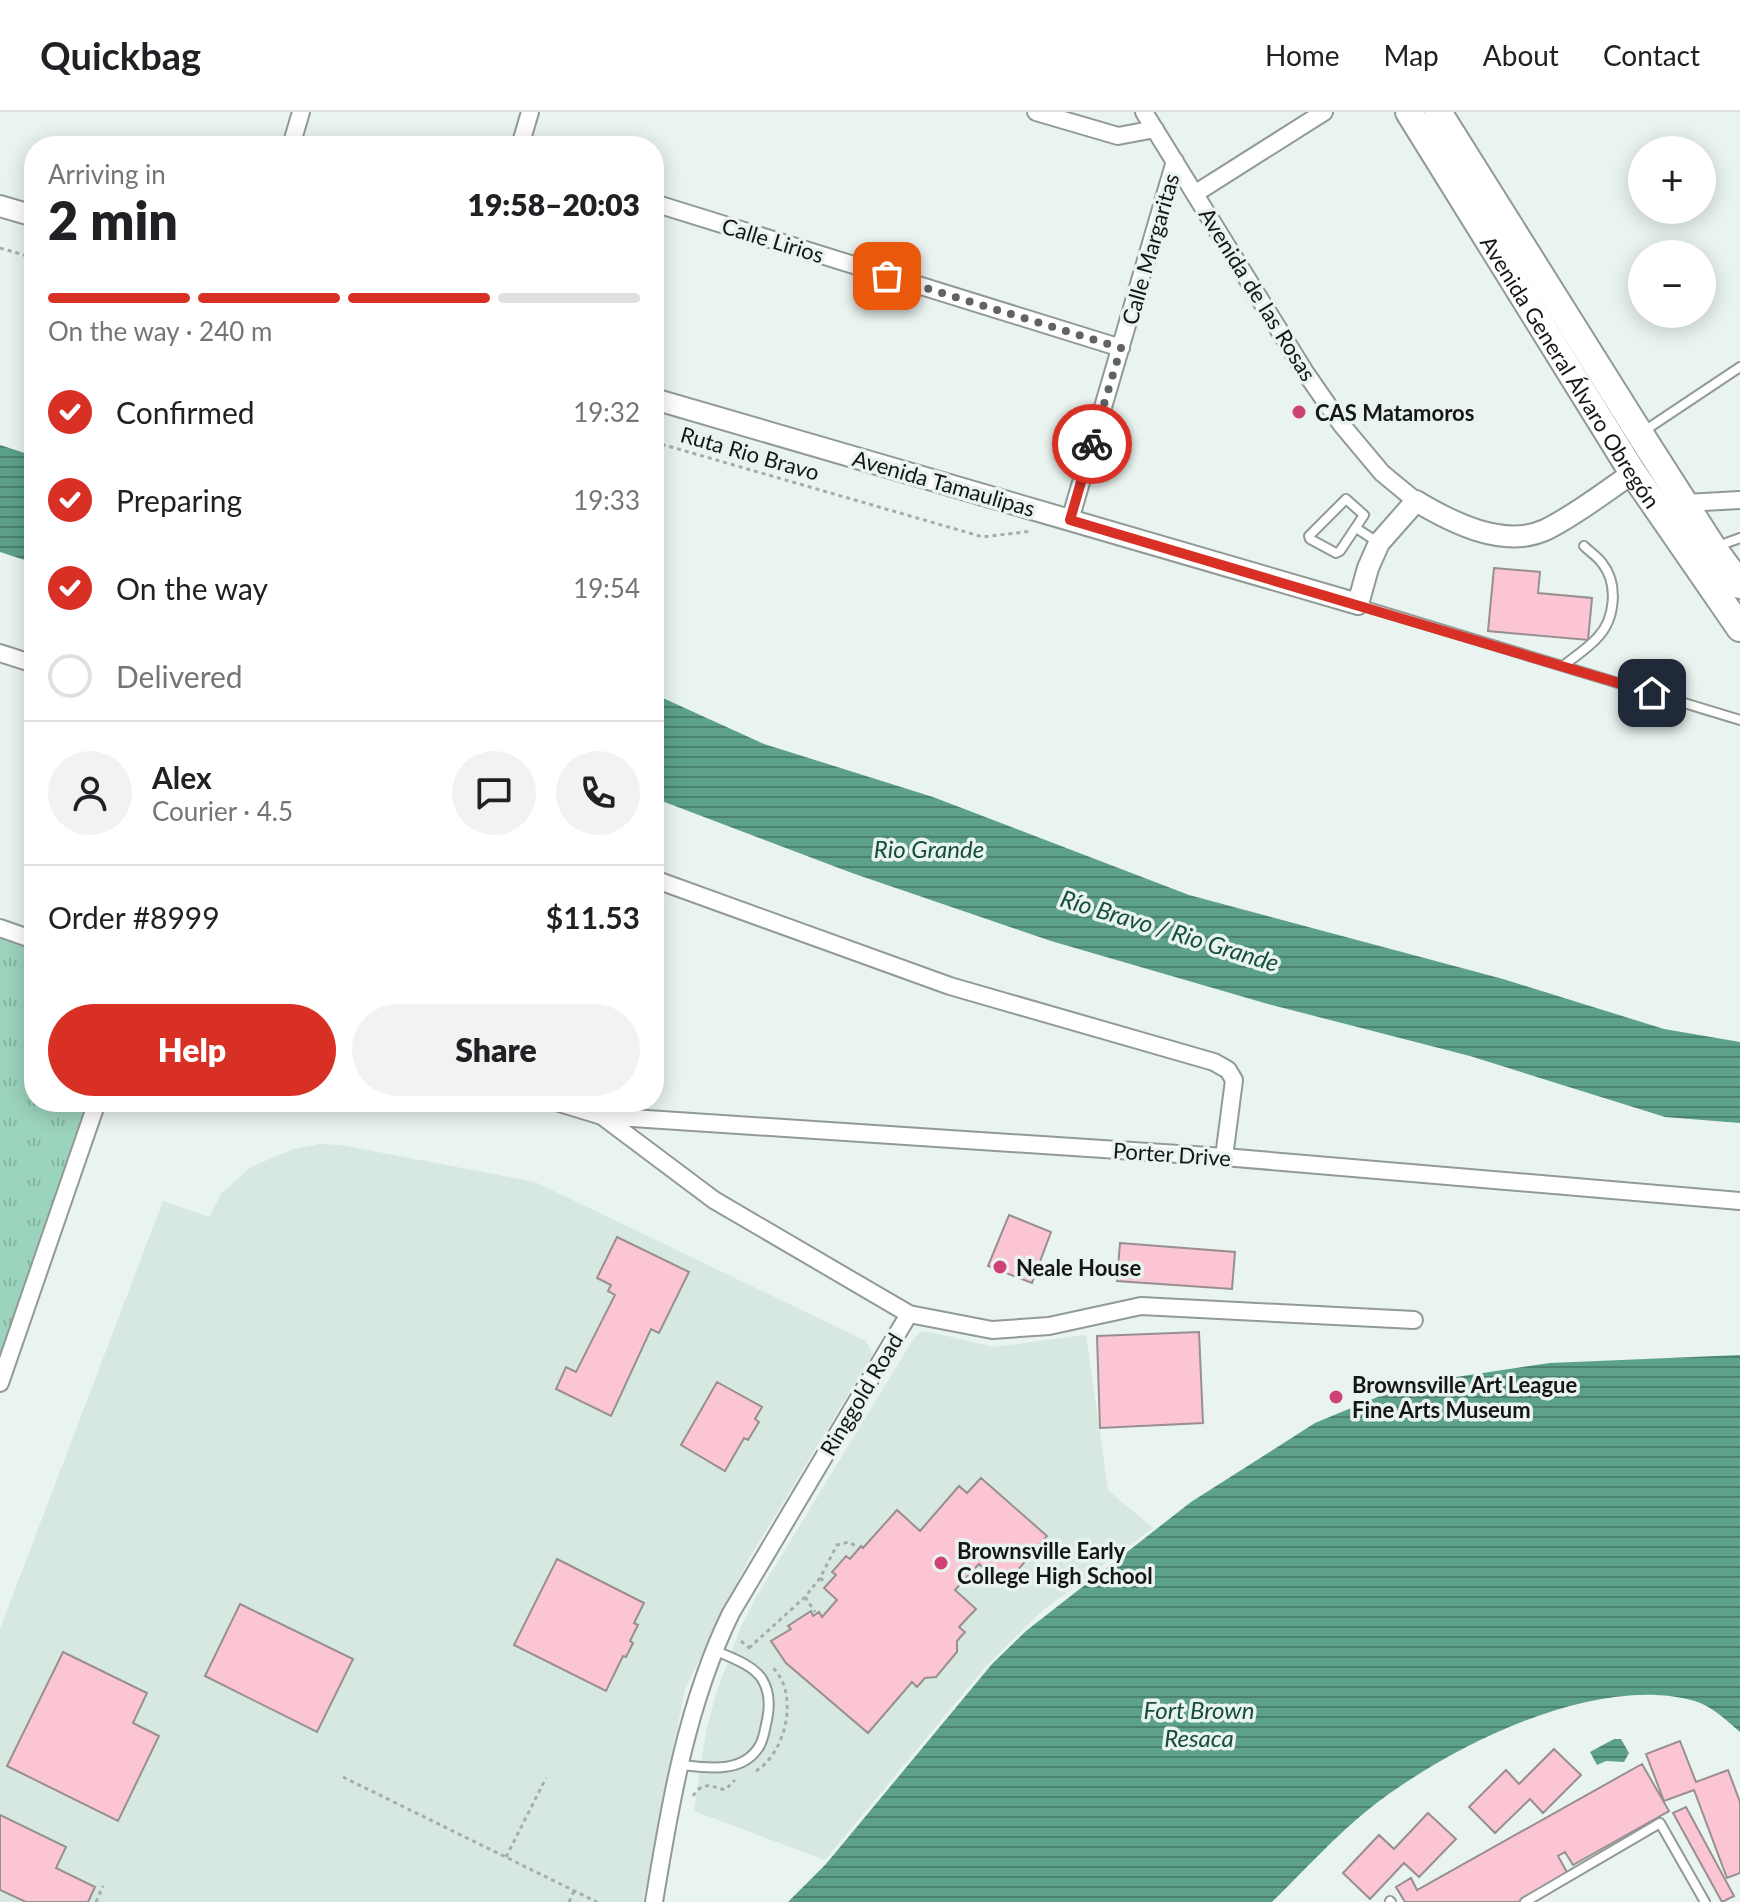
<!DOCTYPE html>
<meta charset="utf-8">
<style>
body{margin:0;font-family:Lato,sans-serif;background:#f2f2f2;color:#202124;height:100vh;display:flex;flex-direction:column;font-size:30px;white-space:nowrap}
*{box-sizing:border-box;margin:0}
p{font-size:26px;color:#757577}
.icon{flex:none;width:44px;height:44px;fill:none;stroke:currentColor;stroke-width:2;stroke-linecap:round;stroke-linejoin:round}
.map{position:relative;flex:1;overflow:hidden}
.details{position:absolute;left:24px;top:24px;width:640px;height:976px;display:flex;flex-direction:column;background:#fff;border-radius:32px;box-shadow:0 4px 20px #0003}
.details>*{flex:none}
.controls{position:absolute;left:1628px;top:24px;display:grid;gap:16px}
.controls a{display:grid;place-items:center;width:88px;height:88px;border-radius:50%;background:#fff;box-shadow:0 4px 20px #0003;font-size:40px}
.pin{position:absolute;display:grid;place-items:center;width:68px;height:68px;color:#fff;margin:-34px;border-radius:16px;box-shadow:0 4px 12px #0006}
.courier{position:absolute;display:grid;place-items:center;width:80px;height:80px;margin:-40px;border:6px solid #d93025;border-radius:50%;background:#fff;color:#222;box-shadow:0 2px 10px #0007}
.head em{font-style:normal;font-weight:800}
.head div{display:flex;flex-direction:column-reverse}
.head{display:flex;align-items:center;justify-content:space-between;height:136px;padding:0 24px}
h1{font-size:52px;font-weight:800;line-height:60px}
.bar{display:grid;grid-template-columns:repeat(4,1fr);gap:12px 8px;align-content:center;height:96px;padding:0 24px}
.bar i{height:10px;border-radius:6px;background:#e0e0e0}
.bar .on{background:#d93025}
.bar p{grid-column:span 4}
.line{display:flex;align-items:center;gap:20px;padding:0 24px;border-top:2px solid #e0e0e0}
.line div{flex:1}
.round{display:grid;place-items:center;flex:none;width:84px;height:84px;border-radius:42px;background:#f2f2f2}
ol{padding:0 24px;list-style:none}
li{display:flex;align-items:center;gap:24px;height:88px}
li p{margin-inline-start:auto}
li .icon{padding:8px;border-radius:50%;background:#d93025;color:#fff;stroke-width:4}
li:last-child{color:#757577}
li i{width:44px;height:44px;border:4px solid #e0e0e0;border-radius:50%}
.action{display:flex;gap:16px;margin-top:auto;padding:16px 24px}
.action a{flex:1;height:92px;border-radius:48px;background:#d93025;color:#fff;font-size:32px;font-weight:800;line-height:92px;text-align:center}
.action a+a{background:#f2f2f2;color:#202124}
header{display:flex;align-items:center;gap:48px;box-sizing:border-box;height:112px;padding:0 40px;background:#fff;border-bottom:2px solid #e0e0e0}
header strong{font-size:38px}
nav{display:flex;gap:44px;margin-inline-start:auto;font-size:28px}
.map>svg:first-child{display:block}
</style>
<header>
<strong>Quickbag</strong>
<nav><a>Home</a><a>Map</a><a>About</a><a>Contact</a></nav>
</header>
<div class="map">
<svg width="1740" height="1790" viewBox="0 0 1740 1790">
<defs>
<pattern id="grass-tufts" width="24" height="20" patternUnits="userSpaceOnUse" patternTransform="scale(2)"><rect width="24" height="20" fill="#9cd3bd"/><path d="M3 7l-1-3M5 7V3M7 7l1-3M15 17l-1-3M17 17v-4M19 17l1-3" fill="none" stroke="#86b4a2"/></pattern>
<pattern id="water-rules" width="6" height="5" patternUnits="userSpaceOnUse" patternTransform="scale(2)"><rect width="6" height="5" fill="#5ca188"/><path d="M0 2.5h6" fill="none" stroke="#4b826e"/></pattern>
</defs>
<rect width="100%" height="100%" fill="#e9f3ef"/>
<path fill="#d7e8e1" d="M319 1032 341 1033 535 1070 866 1229 871 1238 872 1243 749 1447 685 1577 643 1790H0V1517L163 1089 209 1105 221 1082 251 1055 294 1037Z
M920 1220H930L993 1235 1086 1223 1108 1378 1153 1416 1042 1499 987 1553 825 1748 694 1699 706 1619 717 1579 740 1517 755 1487 912 1229Z"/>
<path fill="url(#grass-tufts)" d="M0 817 34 829V990H98L0 1274Z"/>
<path fill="url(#water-rules)" d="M0 333 34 344V451L0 440Z
M654 582 764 632 933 685 1189 783 1503 867 1664 917 1740 930V1011L1665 1005 1470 944 1268 892 1051 829 852 761 654 686Z
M1740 1243V1620C1726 1608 1713 1595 1695 1589 1595 1560 1446 1636 1369 1697 1334 1725 1304 1759 1272 1790H788L826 1752 992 1552 1026 1519 1191 1390 1315 1311 1409 1272 1550 1251Z
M1614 1627H1621L1629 1641 1624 1650 1606 1649 1597 1653 1590 1640Z"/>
<path fill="#fcc5d3" stroke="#988f91" stroke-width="2" d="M1494 456 1540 460 1538 481 1592 486 1588 528 1488 519Z
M1009 1103 1051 1120 1032 1171 988 1154Z
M617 1125 689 1160 659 1221 651 1217 611 1304 556 1277 566 1255 576 1260 615 1183 608 1179 611 1173 597 1166Z
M1120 1131 1235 1140 1232 1177 1117 1169Z
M1199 1220 1203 1311 1100 1316 1097 1224Z
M717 1270 762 1295 755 1307 759 1310 748 1328 744 1326 725 1359 681 1333Z
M981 1366 1047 1424 1004 1474 979 1452 955 1478 976 1497 959 1515 965 1520 957 1529V1540L936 1565 925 1566 917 1575 912 1570 868 1621 786 1551 771 1529 791 1517 788 1514 811 1499 813 1504 819 1500 822 1505 837 1488 824 1476 836 1463 832 1460 846 1444 850 1447 861 1434 863 1436 897 1398 920 1419 959 1374 967 1381Z
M557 1447 644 1491 634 1511 638 1513 630 1529 633 1531 626 1545 623 1544 606 1579 514 1533Z
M240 1492 353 1547 317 1620 205 1564Z
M63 1540 147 1581 133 1611 159 1624 118 1709 7 1654Z
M1680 1629 1696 1670 1728 1658 1740 1690V1761L1727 1766 1694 1678 1664 1689 1646 1642Z
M1554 1637 1581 1663 1543 1701 1530 1687 1495 1721 1469 1695 1506 1658 1519 1672Z
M1642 1652 1669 1699 1573 1753 1565 1740 1558 1744 1568 1762 1518 1790H1405L1396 1775 1411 1766 1417 1778Z
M1686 1695 1734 1784 1722 1790 1673 1701Z
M1428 1701 1456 1727 1419 1765 1404 1751 1370 1787 1343 1761 1379 1723 1394 1737Z
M0 1703 66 1735 56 1756 95 1775 88 1790H26L0 1778Z"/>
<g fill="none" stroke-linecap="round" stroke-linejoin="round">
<defs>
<path id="service" d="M1644 319 1740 255
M1346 387 1364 403 1340 439 1336 441 1310 427 1309 424Z
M1356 416 1379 431
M1718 434 1740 426
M1358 492 1740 608
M1563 554C1574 545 1587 537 1597 526 1615 508 1619 472 1602 451 1598 445 1590 440 1584 434
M681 1653C708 1656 744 1662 760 1633 764 1626 765 1616 767 1608 770 1594 770 1580 762 1567 752 1552 729 1545 714 1538
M1390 1789 1391 1790
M1525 1790 1660 1711 1705 1790"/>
<path id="minor" d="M1036 0 1118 24 1155 17
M1144 0 1305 260 1341 312 1382 361 1416 389
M291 34 301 0
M520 34 530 0
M1196 81 1324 0
M654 91 1121 236
M1685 391 1740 388
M1070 408 1175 49
M0 541 34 552
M654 767 950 874 1214 950 1228 958 1234 968 1224 1045
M0 816 34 828
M556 990 602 1004 714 1088 909 1202
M602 1004 1224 1045 1740 1089
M0 1271 97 990
M654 1790C670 1692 687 1591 731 1501L909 1202 992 1218 1049 1214 1141 1194 1414 1208"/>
<path id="tertiary" d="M0 94 34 104
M654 287 1358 492 1368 456 1379 431 1416 389C1451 410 1503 437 1545 418 1573 405 1606 379 1633 361"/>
<g id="primary">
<path id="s1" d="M1409 0 1633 361 1740 516"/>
<path d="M1438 0 1640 322 1713 436 1740 473"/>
</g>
</defs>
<use href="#service" stroke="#919a96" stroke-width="12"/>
<use href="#minor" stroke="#919a96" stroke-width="20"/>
<use href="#tertiary" stroke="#919a96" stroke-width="24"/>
<use href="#primary" stroke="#919a96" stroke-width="30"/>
<path stroke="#a5adaa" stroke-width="3" stroke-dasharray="4 4" stroke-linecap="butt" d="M0 136 34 146
M654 330 983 425 1032 419
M820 1466 826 1471
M805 1485 815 1500
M741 1529 753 1539
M749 1536 805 1485 820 1466 837 1433 849 1430 857 1435
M756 1659C787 1640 800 1579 771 1554
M343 1665 597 1790
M693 1684C702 1670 710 1673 725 1678L735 1668
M506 1745 546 1666
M96 1790 103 1774
M569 1790 574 1779"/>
<use href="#service" stroke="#fff" stroke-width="8"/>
<use href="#minor" stroke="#fff" stroke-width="16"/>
<use href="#tertiary" stroke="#fff" stroke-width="20"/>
<use href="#primary" stroke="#fff" stroke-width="26"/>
</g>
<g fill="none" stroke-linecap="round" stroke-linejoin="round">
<path stroke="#5f6462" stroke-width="8" stroke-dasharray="0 14.4" d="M887 164 1121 236 1092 332"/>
<path stroke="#d93025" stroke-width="10" d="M1092 332 1070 408 1652 581"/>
</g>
<g fill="#ce4275" stroke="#e9f3ef" stroke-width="3">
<circle cx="1299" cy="300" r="8"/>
<circle cx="1000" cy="1155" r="8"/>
<circle cx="1336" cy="1285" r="8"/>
<circle cx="941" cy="1451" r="8"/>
</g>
<g text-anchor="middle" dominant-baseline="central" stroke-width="7" stroke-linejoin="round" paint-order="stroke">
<g font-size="22" fill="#141716" stroke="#e9f3ef">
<text transform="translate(773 128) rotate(17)">Calle Lirios</text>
<text transform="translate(1150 137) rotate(-74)">Calle Margaritas</text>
<text transform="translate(1258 182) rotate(58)">Avenida de las Rosas</text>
<text stroke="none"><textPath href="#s1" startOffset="306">Avenida General Álvaro Obregón</textPath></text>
<text transform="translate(750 341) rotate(16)">Ruta Rio Bravo</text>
<text transform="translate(944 371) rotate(16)">Avenida Tamaulipas</text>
<text transform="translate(1172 1042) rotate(4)">Porter Drive</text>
<text transform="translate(861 1282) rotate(-59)">Ringgold Road</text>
</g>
<g font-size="22" font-weight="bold" fill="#141716" stroke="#e9f3ef" text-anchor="start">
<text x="1315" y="300">CAS Matamoros</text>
<text x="1016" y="1155">Neale House</text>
<text x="1352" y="1272">Brownsville Art League<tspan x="1352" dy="25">Fine Arts Museum</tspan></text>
<text x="957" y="1438">Brownsville Early<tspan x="957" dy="25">College High School</tspan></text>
</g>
<g font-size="24" font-style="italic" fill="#154e3d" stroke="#e9f3ef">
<text x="929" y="736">Rio Grande</text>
<text transform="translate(1170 818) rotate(17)">Río Bravo / Rio Grande</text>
<text x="1199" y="1597">Fort Brown<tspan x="1199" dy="28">Resaca</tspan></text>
</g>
</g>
</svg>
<div class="controls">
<a>+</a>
<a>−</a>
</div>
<div class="pin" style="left:887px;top:164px;background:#ea580c"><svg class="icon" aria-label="bag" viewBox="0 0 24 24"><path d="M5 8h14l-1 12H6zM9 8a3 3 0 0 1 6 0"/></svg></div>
<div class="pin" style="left:1652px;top:581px;background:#1f2937"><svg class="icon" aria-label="home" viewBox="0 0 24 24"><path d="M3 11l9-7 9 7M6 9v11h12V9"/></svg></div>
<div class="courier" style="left:1092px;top:332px"><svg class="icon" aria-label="bike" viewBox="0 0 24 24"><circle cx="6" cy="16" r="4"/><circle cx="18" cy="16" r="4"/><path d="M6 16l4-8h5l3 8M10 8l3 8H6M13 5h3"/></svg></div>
<section class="details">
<div class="head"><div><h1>2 min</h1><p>Arriving in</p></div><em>19:58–20:03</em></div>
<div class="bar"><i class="on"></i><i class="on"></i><i class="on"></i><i></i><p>On the way · 240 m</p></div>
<ol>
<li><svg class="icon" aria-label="check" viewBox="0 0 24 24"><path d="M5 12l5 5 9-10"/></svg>Confirmed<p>19:32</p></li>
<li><svg class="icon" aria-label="check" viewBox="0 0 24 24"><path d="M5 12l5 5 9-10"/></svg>Preparing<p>19:33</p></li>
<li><svg class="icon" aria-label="check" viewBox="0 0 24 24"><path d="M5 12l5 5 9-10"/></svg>On the way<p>19:54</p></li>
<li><i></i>Delivered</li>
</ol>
<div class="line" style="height:144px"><a class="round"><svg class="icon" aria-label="person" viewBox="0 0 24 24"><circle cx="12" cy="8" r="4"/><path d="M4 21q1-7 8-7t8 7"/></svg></a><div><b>Alex</b><p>Courier · 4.5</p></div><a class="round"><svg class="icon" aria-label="chat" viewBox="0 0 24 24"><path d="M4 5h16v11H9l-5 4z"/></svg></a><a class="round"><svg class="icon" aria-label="phone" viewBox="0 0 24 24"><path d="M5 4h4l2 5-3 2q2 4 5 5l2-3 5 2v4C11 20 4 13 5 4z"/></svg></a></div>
<div class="line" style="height:104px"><div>Order #8999</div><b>$11.53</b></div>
<div class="action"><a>Help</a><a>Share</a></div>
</section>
</div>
